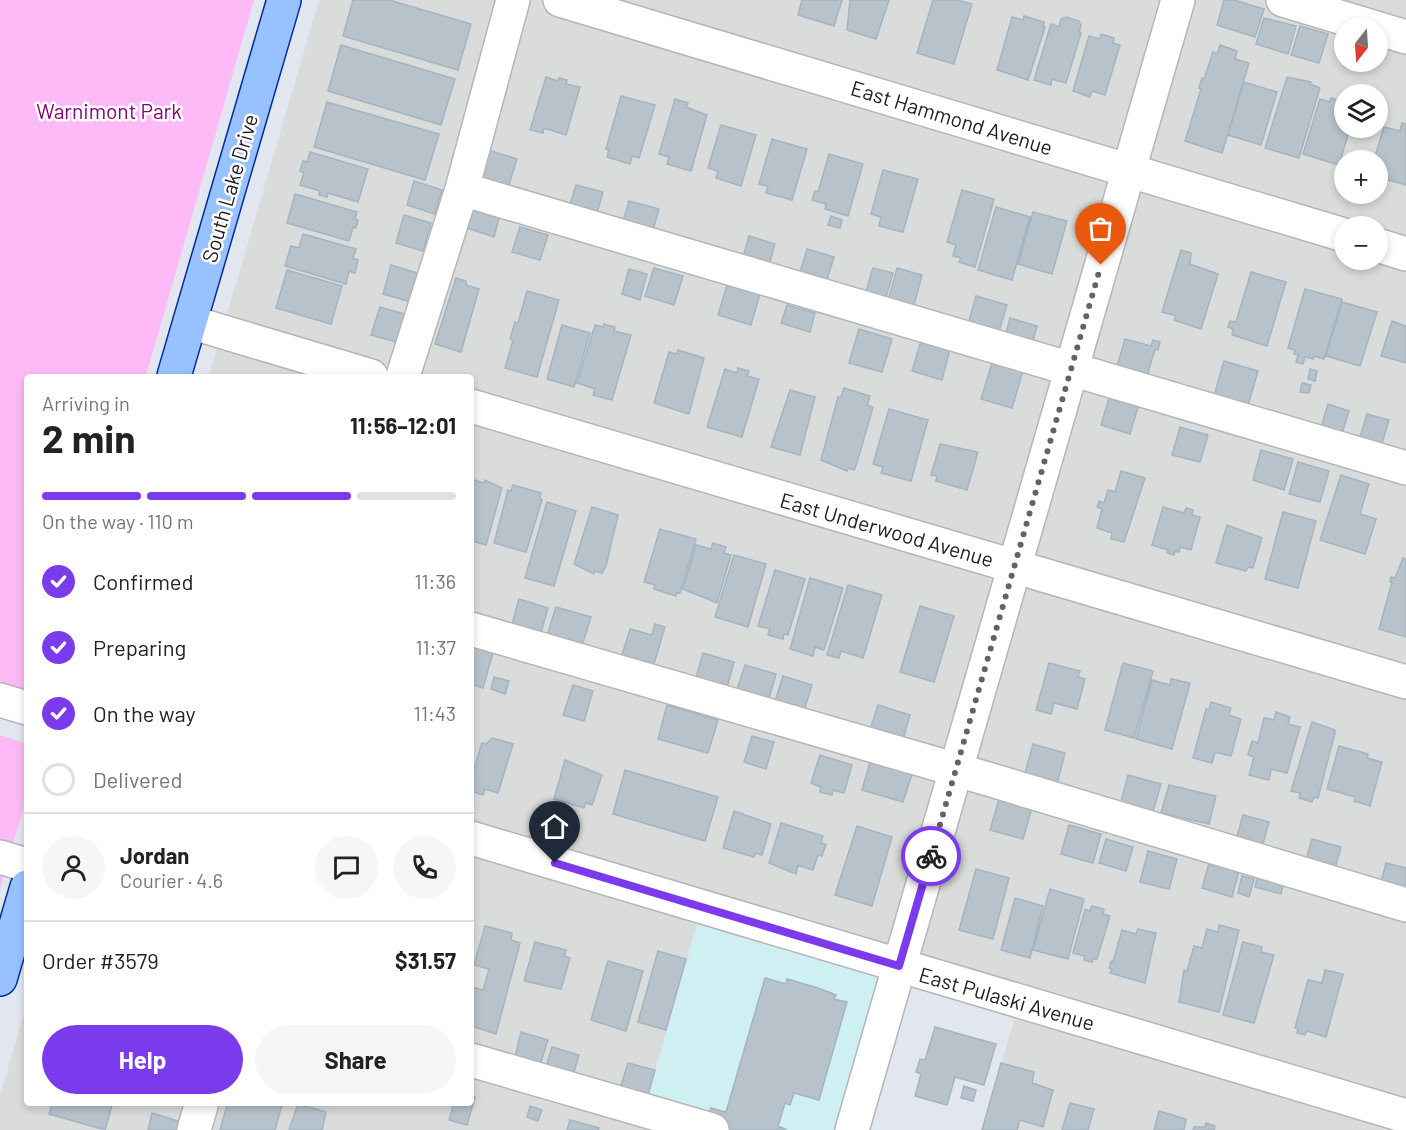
<!DOCTYPE html>
<meta charset="utf-8">
<style>
body{margin:0;font-family:Barlow,sans-serif;background:#f6f6f6;color:#222;height:100vh;display:flex;flex-direction:column;font-size:22px;white-space:nowrap}
*{box-sizing:border-box;margin:0}
p{font-size:20px;color:#767676}
.icon{flex:none;width:33px;height:33px;fill:none;stroke:currentColor;stroke-width:2;stroke-linecap:round;stroke-linejoin:round}
.map{position:relative;flex:1;overflow:hidden}
.sheet{position:absolute;left:24px;top:374px;width:450px;height:732px;display:flex;flex-direction:column;background:#fff;border-radius:6px;box-shadow:0 3px 9px #0003}
.sheet>*{flex:none}
.needle{width:39px;rotate:197deg}
.fabs{position:absolute;left:1334px;top:18px;display:grid;gap:12px}
.fabs a{display:grid;place-items:center;width:54px;height:54px;border-radius:50%;background:#fff;box-shadow:0 3px 9px #0003;font-size:30px}
.pin{position:absolute;display:grid;place-items:center;width:51px;height:51px;color:#fff;margin:-62px -26px;border-radius:50% 50% 50% 0;rotate:-45deg;box-shadow:0 0 6px #0007}
.pin .icon{rotate:45deg}
.courier{position:absolute;display:grid;place-items:center;width:60px;height:60px;margin:-30px;border:4px solid #7c3aed;border-radius:50%;background:#fff;color:#222;box-shadow:0 2px 8px #0007}
.headline em{font-style:normal;font-weight:700}
.headline div{display:flex;flex-direction:column-reverse}
.headline{display:flex;align-items:center;justify-content:space-between;height:102px;padding:0 18px}
h1{font-size:39px;font-weight:700;line-height:45px}
.bar{display:grid;grid-template-columns:repeat(4,1fr);gap:9px 6px;align-content:center;height:72px;padding:0 18px}
.bar i{height:8px;border-radius:4px;background:#e0e0e0}
.bar .selected{background:#7c3aed}
.bar p{grid-column:span 4}
.line{display:flex;align-items:center;gap:15px;padding:0 18px;border-top:2px solid #e0e0e0}
.line div{flex:1}
.round{display:grid;place-items:center;flex:none;width:63px;height:63px;border-radius:32px;background:#f6f6f6}
ol{padding:0 18px;list-style:none}
li{display:flex;align-items:center;gap:18px;height:66px}
li p{margin-inline-start:auto}
li .icon{padding:6px;border-radius:50%;background:#7c3aed;color:#fff;stroke-width:4}
li:last-child{color:#767676}
li i{width:33px;height:33px;border:3px solid #e0e0e0;border-radius:50%}
.cta{display:flex;gap:12px;margin-top:auto;padding:12px 18px}
.cta a{flex:1;height:69px;border-radius:36px;background:#7c3aed;color:#fff;font-size:24px;font-weight:700;line-height:69px;text-align:center}
.cta a+a{background:#f6f6f6;color:#222}
.map>svg:first-child{display:block}
</style>
<div class="map">
<svg width="1406" height="1130" viewBox="0 0 1406 1130">
<rect width="100%" height="100%" fill="#e2e6ef"/>
<path fill="#dadbdb" fill-rule="evenodd" d="M319 0H1406V1130H982L1024 987 706 894 640 1123 661 1130H0V1096L27 1002V1102H471V376H209ZM1344 28H1377V62H1344ZM1344 94H1377V128H1344ZM1344 160H1377V194H1344ZM1344 226H1377V260H1344Z"/>
<path fill="#cff0f2" d="M702 906 899 967 852 1130H712L646 1111Z"/>
<path fill="#febaf7" d="M0 0H254L146 376H27V692L0 684Z
M0 735 27 744V796L0 889Z"/>
<path fill="#b7c2cb" stroke="#a3b4c2" stroke-width="1.5" d="M353 0H389L471 24 458 70 343 36Z
M802 0H842L834 26 798 15Z
M850 0H889L876 39 847 30Z
M933 0H957L972 4 954 64 917 53Z
M1224 0H1234L1264 9 1255 37 1217 25Z
M1024 16 1044 22 1043 27H1045L1028 80 997 70 1012 17 1023 20Z
M1066 17 1079 21 1081 25 1079 33H1081L1066 83 1052 79 1051 85 1034 80 1051 24 1059 27 1061 19Z
M1264 18 1296 26 1288 54 1256 44Z
M1300 26 1328 34 1319 63 1291 55Z
M1101 34 1114 38 1113 43 1120 45 1105 95 1092 91 1090 97 1073 91 1089 36 1100 39Z
M341 45 455 79 441 125 328 91Z
M1220 45 1237 51 1235 59 1249 63 1222 153 1185 141 1201 89 1199 88 1202 78 1204 79 1213 52 1217 54Z
M546 77 558 81 559 78 567 80 566 84 580 87 566 135 544 128 543 133 530 130Z
M1287 77 1311 82 1310 84 1320 88 1299 158 1265 148Z
M1244 82 1277 92 1261 145 1228 135Z
M621 96 655 105 639 158 632 156 630 164 607 157 609 150 606 149Z
M1331 98 1341 101 1340 106 1344 107V128H1350L1339 165 1303 154 1320 99 1329 102Z
M675 99 688 103 686 107 707 115 691 171 667 164 669 157 659 154Z
M327 102 439 134 425 180 314 147Z
M1402 123 1406 124V185L1381 178 1383 172 1377 171V160H1374L1384 127 1400 131Z
M721 125 756 135 741 186 716 178 718 171 708 168Z
M772 139 807 149 792 200 766 193 768 186 759 184Z
M485 149 517 159 507 191 476 182Z
M310 152 368 169 358 202 328 193 327 197 319 195 320 191 300 185 304 173 300 171 303 161 307 162Z
M829 154 863 164 848 216 825 209 826 204 812 200 815 191 818 192Z
M883 170 918 179 903 232 879 226 881 217 871 214Z
M414 181 442 190 435 214 407 205Z
M576 185 603 192 595 220 568 211Z
M962 190 994 199 975 267 959 262 961 258 953 256 956 245 947 242Z
M295 194 357 212 355 219 358 220 356 228 353 227 349 241 287 223Z
M629 201 659 209 651 236 621 228Z
M996 207 1030 217 1012 280 978 270Z
M472 210 499 218 494 237 467 228Z
M1033 212 1067 221 1052 274 1018 264Z
M404 215 431 223 423 251 396 243Z
M831 216 842 220 840 228 828 225Z
M520 227 548 235 540 260 512 252Z
M303 234 356 249 353 258 358 260 355 273 349 271 346 284 285 266 291 246 299 248Z
M749 236 775 244 768 269 742 261Z
M807 249 834 257 825 286 798 279Z
M1181 250 1191 253 1190 264 1218 274 1201 329 1174 320 1176 316 1162 312Z
M391 265 420 274 411 302 383 294Z
M654 268 683 276 674 305 645 296Z
M873 268 893 273 885 301 865 295Z
M897 268 922 275 913 309 888 301Z
M629 269 647 274 640 300 622 294Z
M287 270 342 286 331 324 276 308Z
M1251 272 1286 282 1267 346 1232 335 1233 329 1228 327 1230 321 1236 322Z
M456 278 466 281V285L479 289 461 352 435 344Z
M727 285 760 294 751 325 718 315Z
M1305 289 1342 299 1324 359 1314 356 1313 359 1305 357 1303 364 1296 362 1298 355 1294 354 1295 350 1288 348Z
M527 291 559 300 537 377 505 368 513 340 510 339 515 322 518 323Z
M976 296 1007 305 997 338 967 328Z
M1342 302 1377 312 1360 366 1326 356Z
M787 305 815 313 810 332 781 323Z
M380 307 408 315 400 343 371 335Z
M1010 318 1037 326 1030 352 1003 344Z
M1392 321 1406 326V363L1381 356Z
M604 324 615 327 614 331 631 335 612 400 593 395 595 389 577 383 595 325 603 327Z
M562 325 590 333 574 387 547 379Z
M859 329 892 339 882 372 849 363Z
M1125 339 1151 346 1153 340 1160 342 1158 350 1155 349 1144 386 1114 377Z
M921 341 950 349 942 380 912 371Z
M678 350 704 358 689 414 654 403 669 352 676 354Z
M1224 361 1258 371 1248 405 1214 396Z
M992 363 1023 371 1012 408 981 399Z
M738 368 749 371 747 376 759 379 742 437 707 427 725 369 737 373Z
M1310 369 1317 371 1315 381 1308 379Z
M1302 383 1311 385 1309 393 1300 392Z
M844 388 870 396 867 405 873 407 857 463 854 470 848 468 847 471 821 460 838 397H841Z
M790 390 815 397 800 455 771 447Z
M1109 398 1138 407 1130 434 1101 425Z
M1328 404 1349 411 1340 440 1319 434Z
M889 409 928 420 911 481 881 473 883 467 873 464Z
M1367 414 1389 420 1380 450 1358 444Z
M1180 427 1208 435 1200 462 1172 455Z
M940 444 978 452 967 490 936 481 937 476 931 475Z
M1261 450 1293 459 1284 490 1253 480Z
M1298 462 1329 471 1320 502 1289 494Z
M1121 471 1145 478 1124 542 1111 539 1112 533 1097 528 1102 509 1097 507 1099 501 1104 503 1108 490 1115 492Z
M1341 475 1369 484 1360 514 1376 519 1365 554 1320 540Z
M471 479 484 483 485 480 502 488 486 545 472 541 471 544Z
M513 485 541 493 540 499 542 500 526 552 494 543 508 490 511 491Z
M547 502 576 511 554 586 525 578Z
M592 507 618 515 606 566 602 573 595 571 594 574 574 564Z
M1163 507 1184 513 1186 508 1193 510 1192 515 1200 517 1191 550 1180 547 1179 552 1175 551 1174 555 1167 553 1168 550 1152 545Z
M1283 512 1316 521 1298 588 1265 579Z
M1227 525 1262 538 1253 568 1248 567 1246 571 1216 563Z
M660 529 696 539 680 593 677 592 676 596 654 589 655 585 644 582Z
M713 543 726 547 724 553 731 555 717 603 683 589 696 545 711 549Z
M734 555 766 564 748 627 715 617Z
M1403 558 1406 559V637L1379 629 1392 582H1390L1391 577 1395 578Z
M775 570 805 579 788 635 784 634 783 639 768 635 770 629 758 626Z
M810 578 843 588 824 650 815 647 813 656 790 649Z
M848 585 882 595 863 658 841 651 839 658 827 655Z
M519 599 548 608 540 636 511 628Z
M920 606 954 616 934 682 900 672Z
M556 607 591 617 581 649 546 639Z
M655 624 665 627 653 667 621 658 630 629 652 635Z
M471 643 494 649 483 688 471 684Z
M703 653 734 662 725 695 694 685Z
M1049 663 1080 671 1078 677 1085 679 1077 709 1054 703 1051 714 1036 710Z
M1123 663 1153 671 1134 738 1105 730Z
M745 665 776 674 767 705 735 695Z
M783 676 812 685 802 717 773 708Z
M494 677 509 681 505 694 491 689Z
M1171 679 1190 683 1172 749 1136 739 1152 680 1170 685Z
M573 685 593 691 584 721 563 715Z
M1211 702 1231 708 1229 715 1241 719 1231 756 1215 752 1212 763 1193 758 1206 709 1209 710Z
M667 705 718 720 708 753 658 739Z
M878 705 910 715 901 746 868 736Z
M1276 712 1290 717 1288 724 1300 727 1287 773 1271 769 1269 780 1249 775 1254 757 1248 755 1252 741 1258 743 1264 718 1274 720Z
M1312 722 1335 730V733L1318 798 1314 797 1312 802 1299 798 1300 793 1291 791Z
M752 736 774 742 766 769 744 762Z
M492 738 513 744 498 793 485 789 483 795 471 791V779L482 743 486 744Z
M1033 744 1065 753 1055 792 1022 784Z
M1339 746 1368 754 1367 758 1382 762 1370 806 1354 801 1355 797 1327 789Z
M820 755 852 765 844 793 833 790 832 795 820 792 821 787 811 783Z
M565 760 602 775 592 805 586 803 584 808 554 799Z
M870 762 912 774 903 802 862 790Z
M625 770 718 797 705 841 613 814Z
M1128 775 1161 784 1152 815 1120 806Z
M1169 785 1216 796 1209 824 1161 813Z
M999 799 1032 808 1023 839 990 830Z
M734 811 771 824 762 855 756 853 754 857 723 848Z
M1243 815 1269 822 1260 854 1234 847Z
M781 823 823 836 821 843 826 844 822 856 818 855 813 870 798 865 796 874 769 863Z
M1069 825 1101 834 1093 863 1061 854Z
M857 826 892 837 872 906 835 895Z
M1106 839 1133 847 1126 871 1099 863Z
M1312 839 1341 847 1333 875 1304 867Z
M1148 851 1177 859 1169 889 1140 882Z
M1210 860 1240 867 1232 897 1202 888Z
M1386 863 1406 868V897L1379 890Z
M976 869 1009 878 993 939 959 930Z
M1258 874 1284 880 1281 894 1255 887Z
M1242 876 1254 879 1249 897 1238 893Z
M1050 889 1084 899 1068 959 1033 950Z
M1015 898 1043 906 1030 958 1001 950Z
M1092 906 1104 909 1103 914 1110 916 1097 959H1093L1092 962 1084 960 1085 956 1073 953 1085 909 1090 911Z
M1219 925 1239 930 1219 1012 1179 1002 1184 970 1187 971 1194 946 1202 948 1207 929 1218 932Z
M485 926 512 933 511 940 520 943 496 1034 471 1026 472 987 483 990 489 969 474 965Z
M1138 929 1156 933 1145 983 1110 973 1112 969 1109 968 1111 961 1113 962 1122 930 1136 934Z
M535 942 566 950 564 956 570 958 561 989 524 981Z
M1243 942 1262 947 1261 952 1274 955 1254 1023 1223 1015Z
M658 951 686 959 666 1030 638 1022Z
M608 961 643 971 626 1031 591 1020Z
M1325 970 1343 974 1326 1037 1307 1031 1305 1035 1297 1033 1298 1029 1295 1028 1308 980 1322 983Z
M765 978 786 984 787 979 818 988 836 995 834 999 847 1002 819 1100 794 1093 790 1105 785 1103 778 1126 787 1130H724L707 1120 711 1108 726 1112Z
M935 1027 996 1044 984 1085 955 1077 947 1105 915 1096 921 1074 916 1072 920 1059 925 1060Z
M521 1032 548 1040 539 1068 514 1061Z
M552 1047 579 1055 571 1082 544 1074Z
M628 1063 655 1070 647 1099 619 1092Z
M1001 1063 1034 1072 1032 1083 1053 1090 1043 1127 1020 1120 1017 1130H982Z
M964 1086 976 1090 973 1101 961 1098Z
M471 1096 475 1097 467 1125 449 1120 454 1102H471Z
M53 1102H113L105 1130 49 1114Z
M228 1102H283L275 1130H220Z
M1070 1103 1094 1109 1088 1130H1062Z
M298 1104 326 1112 322 1130H289Z
M530 1106 542 1110 538 1121 527 1117Z
M1159 1111 1186 1119 1184 1130H1154Z
M152 1113 181 1122 179 1130H148Z
M570 1120 599 1128 598 1130H567Z
M1206 1123 1215 1126 1214 1130H1193L1194 1127H1205Z"/>
<g fill="none" stroke-linecap="round" stroke-linejoin="round">
<defs>
<path id="minor" d="M560 0 1344 235
M1283 0 1406 37
M462 189 1406 468
M1377 245 1406 254
M190 322 371 376
M403 376 462 189 513 0
M471 406 1406 682
M471 629 988 779 1406 905
M0 700 27 708
M471 838 1406 1116
M0 857 27 865
M471 1060 712 1130
M194 1130 202 1102
M852 1130 1178 0"/>
<path id="major" d="M174 376 284 0
M0 979 27 887"/>
</defs>
<use href="#minor" stroke="#b6b6b6" stroke-width="36"/>
<use href="#major" stroke="#002e96" stroke-width="36"/>
<use href="#minor" stroke="#fff" stroke-width="33"/>
<use href="#major" stroke="#97c1ff" stroke-width="33"/>
</g>
<g fill="none" stroke-linecap="round" stroke-linejoin="round">
<path stroke="#626366" stroke-width="6" stroke-dasharray="0 10.8" d="M931 856 1101 265"/>
<path stroke="#7c3aed" stroke-width="8" d="M555 863 899 966 931 856"/>
</g>
<g text-anchor="middle" dominant-baseline="central" stroke-width="5" stroke-linejoin="round" paint-order="stroke">
<g font-size="21" fill="#840276" stroke="#fff">
<text x="109" y="110">Warnimont Park</text>
</g>
<g font-size="21" fill="#1d1d1d" stroke="#fff">
<text transform="translate(952 117) rotate(17)">East Hammond Avenue</text>
<text transform="translate(229 188) rotate(-74)">South Lake Drive</text>
<text transform="translate(887 529) rotate(16)">East Underwood Avenue</text>
<text transform="translate(1007 998) rotate(16)">East Pulaski Avenue</text>
</g>
</g>
</svg>
<div class="fabs">
<a><svg class="needle" viewBox="-14 -14 28 28"><path d="M0-13l5 13h-10z" fill="#e53935"/><path d="M0 13l5-13h-10z" fill="#767676"/></svg></a>
<a><svg class="icon" aria-label="layers" viewBox="0 0 24 24"><path d="M12 4l9 5-9 5-9-5zM3 14l9 5 9-5"/></svg></a>
<a>+</a>
<a>−</a>
</div>
<div class="pin" style="left:1101px;top:265px;background:#ea580c"><svg class="icon" aria-label="bag" viewBox="0 0 24 24"><path d="M5 8h14l-1 12H6zM9 8a3 3 0 0 1 6 0"/></svg></div>
<div class="pin" style="left:555px;top:863px;background:#1f2937"><svg class="icon" aria-label="home" viewBox="0 0 24 24"><path d="M3 11l9-7 9 7M6 9v11h12V9"/></svg></div>
<div class="courier" style="left:931px;top:856px"><svg class="icon" aria-label="bike" viewBox="0 0 24 24"><circle cx="6" cy="16" r="4"/><circle cx="18" cy="16" r="4"/><path d="M6 16l4-8h5l3 8M10 8l3 8H6M13 5h3"/></svg></div>
<section class="sheet">
<div class="headline"><div><h1>2 min</h1><p>Arriving in</p></div><em>11:56–12:01</em></div>
<div class="bar"><i class="selected"></i><i class="selected"></i><i class="selected"></i><i></i><p>On the way · 110 m</p></div>
<ol>
<li><svg class="icon" aria-label="check" viewBox="0 0 24 24"><path d="M5 12l5 5 9-10"/></svg>Confirmed<p>11:36</p></li>
<li><svg class="icon" aria-label="check" viewBox="0 0 24 24"><path d="M5 12l5 5 9-10"/></svg>Preparing<p>11:37</p></li>
<li><svg class="icon" aria-label="check" viewBox="0 0 24 24"><path d="M5 12l5 5 9-10"/></svg>On the way<p>11:43</p></li>
<li><i></i>Delivered</li>
</ol>
<div class="line" style="height:108px"><a class="round"><svg class="icon" aria-label="person" viewBox="0 0 24 24"><circle cx="12" cy="8" r="4"/><path d="M4 21q1-7 8-7t8 7"/></svg></a><div><b>Jordan</b><p>Courier · 4.6</p></div><a class="round"><svg class="icon" aria-label="chat" viewBox="0 0 24 24"><path d="M4 5h16v11H9l-5 4z"/></svg></a><a class="round"><svg class="icon" aria-label="phone" viewBox="0 0 24 24"><path d="M5 4h4l2 5-3 2q2 4 5 5l2-3 5 2v4C11 20 4 13 5 4z"/></svg></a></div>
<div class="line" style="height:78px"><div>Order #3579</div><b>$31.57</b></div>
<div class="cta"><a>Help</a><a>Share</a></div>
</section>
</div>
